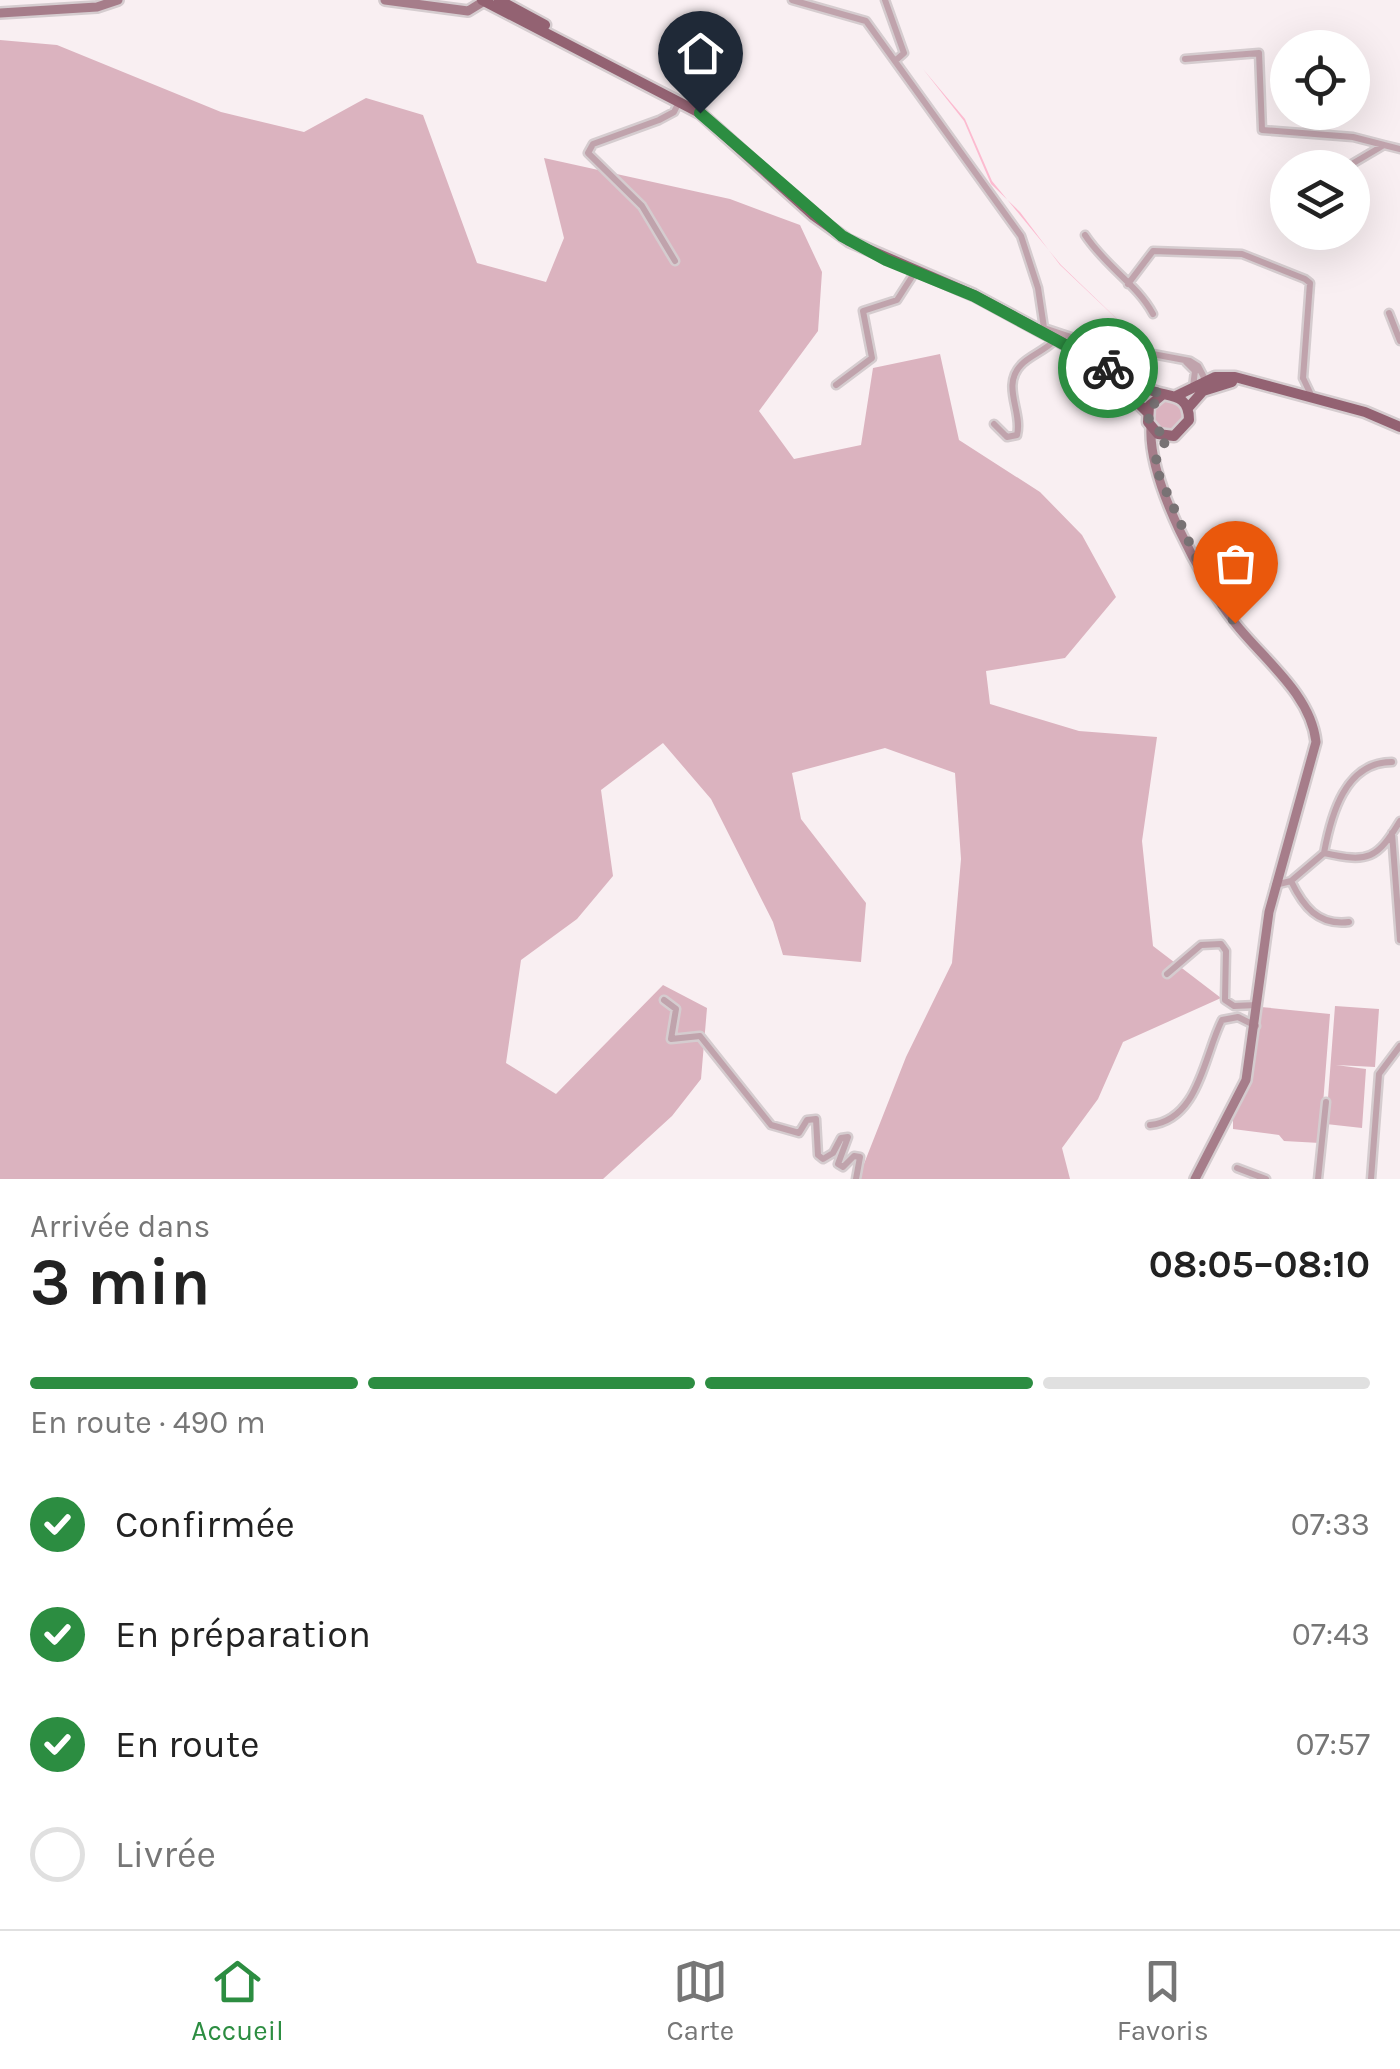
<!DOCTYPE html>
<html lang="fr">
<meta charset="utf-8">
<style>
body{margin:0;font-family:Karla,sans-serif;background:#f2f2f2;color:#222;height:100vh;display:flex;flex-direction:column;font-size:38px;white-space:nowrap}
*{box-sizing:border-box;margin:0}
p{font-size:32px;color:#767676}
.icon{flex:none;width:55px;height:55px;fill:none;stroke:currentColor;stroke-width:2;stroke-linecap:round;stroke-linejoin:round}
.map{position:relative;height:1179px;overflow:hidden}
.side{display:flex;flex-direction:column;background:#fff;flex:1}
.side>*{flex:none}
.controls{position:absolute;left:1270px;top:30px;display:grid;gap:20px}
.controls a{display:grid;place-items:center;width:100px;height:100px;border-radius:50%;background:#fff;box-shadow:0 10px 40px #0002;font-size:50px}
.pin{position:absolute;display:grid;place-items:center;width:85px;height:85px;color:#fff;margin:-102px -42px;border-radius:50% 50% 50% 0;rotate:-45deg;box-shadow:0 0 10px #0007}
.pin .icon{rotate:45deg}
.courier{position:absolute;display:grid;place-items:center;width:100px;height:100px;margin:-50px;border:8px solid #2c8d41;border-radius:50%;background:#fff;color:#222;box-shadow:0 2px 12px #0007}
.summary em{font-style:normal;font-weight:700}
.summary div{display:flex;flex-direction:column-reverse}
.summary{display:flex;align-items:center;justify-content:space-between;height:170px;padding:0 30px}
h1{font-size:65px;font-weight:700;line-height:75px}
.bar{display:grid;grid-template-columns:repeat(4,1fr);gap:15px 10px;align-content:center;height:120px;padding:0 30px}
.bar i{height:12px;border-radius:8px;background:#e0e0e0}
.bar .on{background:#2c8d41}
.bar p{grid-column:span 4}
ol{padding:0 30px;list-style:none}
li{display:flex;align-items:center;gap:30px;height:110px}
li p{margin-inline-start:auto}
li .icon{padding:10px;border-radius:50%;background:#2c8d41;color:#fff;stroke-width:4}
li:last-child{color:#767676}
li i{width:55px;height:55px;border:5px solid #e0e0e0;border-radius:50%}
.menu{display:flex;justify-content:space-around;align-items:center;height:140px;border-top:2px solid #e0e0e0;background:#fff;font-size:28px;color:#767676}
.menu a{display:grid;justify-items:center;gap:5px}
.menu .on{color:#2c8d41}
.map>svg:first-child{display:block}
</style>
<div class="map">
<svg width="1400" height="1179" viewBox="0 0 1400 1179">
<rect width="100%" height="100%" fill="#f9eff2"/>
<path fill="#dbb3bf" d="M0 40 57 45 221 112 304 132 366 98 423 115 477 263 546 282 564 238 544 158 730 199 800 225 822 272 818 331 759 411 794 459 861 445 873 368 940 354 959 440 1040 492 1082 535 1116 597 1065 658 986 671 990 704 1079 731 1157 737 1142 841 1153 946 1221 998 1123 1042 1098 1099 1062 1148 1070 1179H858L906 1057 952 963 961 859 955 773 885 748 792 773 801 819 866 903 861 962 783 955 773 922 711 799 663 743 601 790 613 876 577 919 521 960 506 1063 556 1094 663 985 707 1008 701 1079 672 1116 603 1179H0Z
M1152 415a16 16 0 1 1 32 0a16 16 0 1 1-32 0Z
M1335 1006 1379 1009 1375 1067 1336 1065 1366 1069 1362 1128 1326 1124Z
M1261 1007 1330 1014 1320 1143 1284 1141 1279 1135 1233 1129V1113L1247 1087Z"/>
<path fill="#fcbbd0" d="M923 69 965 119 992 181 1061 265 1140 341 1060 265 1020 212 991 184 964 121Z"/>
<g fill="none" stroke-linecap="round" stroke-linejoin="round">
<defs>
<path id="street" d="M792 0 866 21 1021 236 1038 288 1044 328 1083 341 1190 361 1198 366 1207 383
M885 0 904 53 895 61
M1185 59 1259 53 1262 130 1353 137 1384 145
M1345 168 1384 145 1400 149
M1085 235C1106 267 1137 284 1153 314
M675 261 642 206 588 153 593 144 659 120 674 112 679 102
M1128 284 1153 251 1242 254 1305 279 1310 283 1303 378
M1389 313 1400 341
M1186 362 1195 371 1193 387
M1303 378 1313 399
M836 385 872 358 863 311 897 300 915 272
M994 424 1007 437 1017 435C1023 412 1001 386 1021 365 1029 356 1044 351 1054 341
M1392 833 1400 940
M1324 853C1331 815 1345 762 1392 762
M1291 881C1303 906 1318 926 1349 922
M1275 885 1291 881 1324 853C1369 863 1377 859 1400 821
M1167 974 1201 945 1221 944 1226 951 1225 1000 1234 1006 1257 1005
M664 1000 676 1009 671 1039 700 1036 771 1125 799 1133 807 1120 816 1119 818 1155 823 1159 833 1153 841 1138 848 1137 838 1164 843 1167 854 1156 860 1157 856 1179
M1150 1125C1199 1120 1204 1055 1222 1020L1238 1017 1256 1026
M1237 1168 1266 1179
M1318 1179 1326 1102
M1371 1179 1379 1074 1400 1046"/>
<path id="secondary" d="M385 0 468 11 486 0
M0 13 97 7 118 0
M1151 427C1148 482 1201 580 1235 623 1262 658 1311 694 1316 742L1269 912 1246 1080 1195 1179"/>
<path id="primary" d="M482 0 700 113 814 216 849 241 974 295 1150 390C1169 398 1189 392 1189 420L1174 436 1158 434 1148 422 1149 406 1162 395
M499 0 545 25
M1106 372 1147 412
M1176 396 1215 377H1235L1365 412 1400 427
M1188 408 1203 391 1232 382"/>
</defs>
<use href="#street" stroke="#d5cccf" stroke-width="11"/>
<use href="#secondary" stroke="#d5cccf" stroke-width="14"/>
<use href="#primary" stroke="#d5cccf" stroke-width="15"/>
<use href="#street" stroke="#c0a3ac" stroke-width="6"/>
<use href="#secondary" stroke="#a67d8a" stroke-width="9"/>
<use href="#primary" stroke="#936272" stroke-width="10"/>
</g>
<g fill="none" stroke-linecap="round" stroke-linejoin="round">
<path stroke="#787274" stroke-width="10" stroke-dasharray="0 18" d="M1108 368 1162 395 1147 412 1151 427 1168 436 1154 464 1207 582 1235 623"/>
<path stroke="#2c8d41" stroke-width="12" d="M700 113 842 236 886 260 974 296 1108 368"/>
</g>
</svg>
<div class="controls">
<a><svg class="icon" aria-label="locate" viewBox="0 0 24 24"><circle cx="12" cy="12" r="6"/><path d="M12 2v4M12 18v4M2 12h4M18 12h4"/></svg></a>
<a><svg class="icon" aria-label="layers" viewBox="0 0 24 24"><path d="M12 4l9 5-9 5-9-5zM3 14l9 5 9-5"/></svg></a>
</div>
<div class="pin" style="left:1235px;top:623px;background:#ea580c"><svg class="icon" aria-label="bag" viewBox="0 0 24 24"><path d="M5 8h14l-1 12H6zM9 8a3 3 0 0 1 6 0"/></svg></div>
<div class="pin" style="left:700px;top:113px;background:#1f2937"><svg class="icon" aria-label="home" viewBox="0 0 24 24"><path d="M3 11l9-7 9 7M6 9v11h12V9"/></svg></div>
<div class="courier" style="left:1108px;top:368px"><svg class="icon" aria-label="bike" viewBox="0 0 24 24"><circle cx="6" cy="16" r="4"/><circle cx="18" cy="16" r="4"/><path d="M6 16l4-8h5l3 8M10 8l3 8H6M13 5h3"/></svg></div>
</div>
<section class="side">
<div class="summary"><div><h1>3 min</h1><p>Arrivée dans</p></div><em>08:05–08:10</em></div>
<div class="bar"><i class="on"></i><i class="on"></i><i class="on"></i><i></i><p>En route · 490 m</p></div>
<ol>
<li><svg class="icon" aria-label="check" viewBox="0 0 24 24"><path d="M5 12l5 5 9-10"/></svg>Confirmée<p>07:33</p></li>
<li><svg class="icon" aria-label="check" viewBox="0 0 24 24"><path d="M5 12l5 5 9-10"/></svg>En préparation<p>07:43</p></li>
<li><svg class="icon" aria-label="check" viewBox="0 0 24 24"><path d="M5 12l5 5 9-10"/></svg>En route<p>07:57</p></li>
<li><i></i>Livrée</li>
</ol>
</section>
<nav class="menu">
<a class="on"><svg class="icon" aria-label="home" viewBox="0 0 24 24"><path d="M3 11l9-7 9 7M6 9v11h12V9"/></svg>Accueil</a>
<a><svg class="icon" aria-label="map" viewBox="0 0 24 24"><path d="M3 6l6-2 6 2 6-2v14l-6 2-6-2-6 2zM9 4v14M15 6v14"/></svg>Carte</a>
<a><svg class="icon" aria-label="saved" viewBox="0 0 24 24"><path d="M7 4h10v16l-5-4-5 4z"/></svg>Favoris</a>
</nav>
